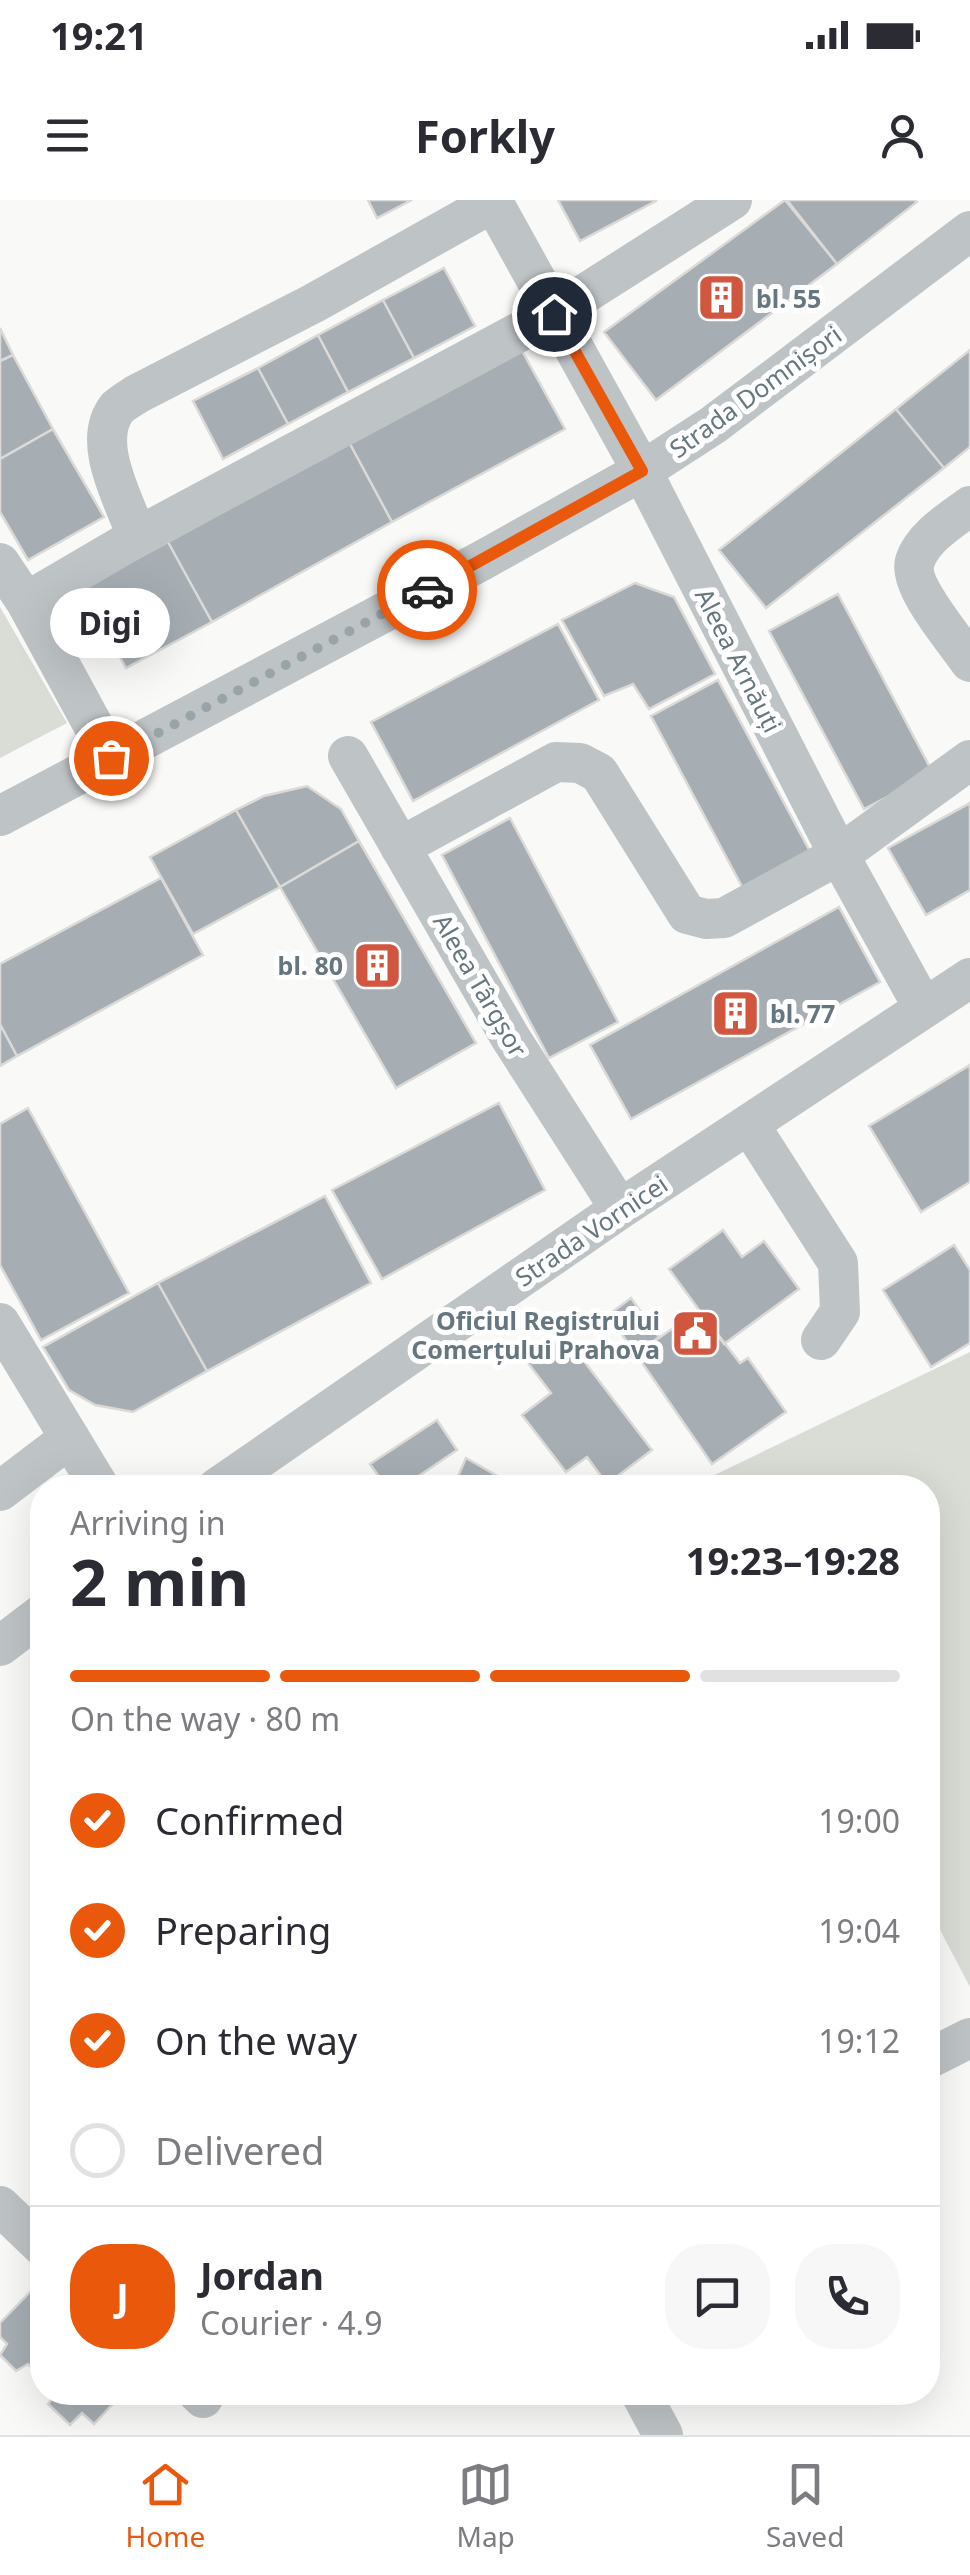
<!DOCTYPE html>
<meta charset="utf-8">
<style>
body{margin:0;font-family:"Noto Sans",sans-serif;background:#f7f7f7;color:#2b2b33;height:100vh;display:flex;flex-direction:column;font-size:38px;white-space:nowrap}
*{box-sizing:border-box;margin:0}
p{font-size:32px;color:#7c7c81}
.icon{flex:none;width:55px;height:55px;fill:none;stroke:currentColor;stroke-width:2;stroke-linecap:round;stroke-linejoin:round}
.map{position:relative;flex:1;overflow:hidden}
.side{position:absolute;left:30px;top:1275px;width:910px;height:930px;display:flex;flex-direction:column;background:#fff;border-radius:40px;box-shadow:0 10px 40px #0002}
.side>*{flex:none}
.pin{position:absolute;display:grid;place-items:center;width:85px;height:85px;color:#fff;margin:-42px;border:5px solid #fff;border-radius:50%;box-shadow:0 2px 10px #0007}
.courier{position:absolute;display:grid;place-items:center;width:100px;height:100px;margin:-50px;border:8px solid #ea580c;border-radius:50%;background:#fff;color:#222;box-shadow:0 2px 12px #0007}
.bubble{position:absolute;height:70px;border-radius:35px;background:#fff;box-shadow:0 10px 40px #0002;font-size:32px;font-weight:700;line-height:70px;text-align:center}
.overview em{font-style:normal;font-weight:700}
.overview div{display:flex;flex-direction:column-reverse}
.overview{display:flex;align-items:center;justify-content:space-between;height:170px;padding:0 40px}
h1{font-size:65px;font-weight:700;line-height:75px}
.bar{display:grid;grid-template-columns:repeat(4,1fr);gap:15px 10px;align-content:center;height:120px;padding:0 40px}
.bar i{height:12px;border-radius:8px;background:#e1e1e2}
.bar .selected{background:#ea580c}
.bar p{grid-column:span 4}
.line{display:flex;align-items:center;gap:25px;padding:0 40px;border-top:2px solid #e1e1e2}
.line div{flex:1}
.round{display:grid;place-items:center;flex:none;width:105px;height:105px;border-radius:40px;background:#f7f7f7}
ol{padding:0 40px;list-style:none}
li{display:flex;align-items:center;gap:30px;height:110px}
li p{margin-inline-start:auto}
li .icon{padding:10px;border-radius:50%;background:#ea580c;color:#fff;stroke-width:4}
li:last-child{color:#7c7c81}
li i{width:55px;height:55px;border:5px solid #e1e1e2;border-radius:50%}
.status{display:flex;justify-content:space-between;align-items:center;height:70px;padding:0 50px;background:#fff;direction:ltr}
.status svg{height:28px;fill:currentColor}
header{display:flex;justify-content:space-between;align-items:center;height:130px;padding:0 40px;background:#fff;font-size:45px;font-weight:700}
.tab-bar{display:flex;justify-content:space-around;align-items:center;height:140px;border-top:2px solid #e1e1e2;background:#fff;font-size:28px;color:#7c7c81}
.tab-bar a{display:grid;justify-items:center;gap:5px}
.tab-bar .selected{color:#ea580c}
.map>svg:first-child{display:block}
</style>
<div class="status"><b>19:21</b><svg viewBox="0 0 49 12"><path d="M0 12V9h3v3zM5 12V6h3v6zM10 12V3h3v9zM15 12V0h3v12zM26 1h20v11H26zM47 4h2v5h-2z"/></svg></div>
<header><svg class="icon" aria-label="menu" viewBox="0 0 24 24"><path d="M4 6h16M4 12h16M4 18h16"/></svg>Forkly<svg class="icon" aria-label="person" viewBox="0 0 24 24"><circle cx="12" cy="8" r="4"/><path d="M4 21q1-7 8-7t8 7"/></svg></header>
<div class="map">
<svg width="970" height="2235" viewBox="0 0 970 2235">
<rect width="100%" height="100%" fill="#f9f9f7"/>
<path fill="#d9ddd6" d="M0 407 67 523 0 558Z
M970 1152V1787L928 1707V1288H705L702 1281Z"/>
<path fill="#a6aeb3" stroke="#dbdad9" stroke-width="2.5" d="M368 0H412L377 18Z
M558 0H655L656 1 580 41Z
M785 0 837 64 656 200 604 132Z
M787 0H915L917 2 837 64Z
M444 68 475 126 414 158 383 100Z
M383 100 414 158 348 192 318 135Z
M0 128 13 155 0 161Z
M318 135 348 192 288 224 258 168Z
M521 149 565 229 392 322 349 242Z
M970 150V247L944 268 896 209Z
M13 155 53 229 0 259V161Z
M258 168 288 224 223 259 193 201Z
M896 209 944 268 766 408 719 350Z
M53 229 104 317 28 360 0 312V259Z
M349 242 392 322 212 422 168 342Z
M168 342 212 422 126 468 82 388Z
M635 383 674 397 715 474 649 509 633 484 604 496 562 420Z
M838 394 933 573 864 609 769 431Z
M558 424 599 500 413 601 371 522Z
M718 480 813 657 746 694 651 516Z
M307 586 341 609 359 641 280 687 236 610 264 596Z
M970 603V690L926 715 888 648Z
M236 610 280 687 193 734 150 657Z
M510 618 618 822 549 858 442 655Z
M359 641 476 843 396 888 280 687Z
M161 678 203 755 17 856 0 824V764Z
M839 707 880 782 631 919 590 845Z
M0 824 17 856 0 866Z
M970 865V982L921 1012 869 926Z
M499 903 545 990 382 1079 332 990Z
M28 908 129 1093 41 1140 0 1065V924Z
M325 996 371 1083 207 1171 158 1083Z
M723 1030 742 1057 764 1041 799 1089 724 1144 669 1069Z
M954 1045 970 1070V1143L931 1167 883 1090Z
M158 1083 207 1171 133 1212 95 1205 69 1190 43 1147Z
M631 1098 659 1137 636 1154 608 1115Z
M699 1110 740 1163 748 1158 786 1212 712 1264 636 1154Z
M564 1135 652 1250 607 1284 587 1257 566 1272 522 1215 551 1193 528 1163Z
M437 1220 457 1250 401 1288H387L370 1264Z
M466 1258 499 1277 506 1288H453Z
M30 2092 42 2104V2179L28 2164 16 2171 0 2155 7 2144 0 2137V2123Z
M57 2192H124L94 2224 82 2213 70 2225 48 2204Z"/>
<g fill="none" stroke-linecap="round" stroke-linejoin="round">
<path stroke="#bec3c6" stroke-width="40" d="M492 0 642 271 839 655 923 807
M970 306C951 320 923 337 915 361 907 385 956 441 970 462
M137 337C125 301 90 243 117 208 122 203 131 198 137 194L314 103 494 2
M0 363 26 402 111 558
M26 402 137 337 553 114 732 0
M348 556 510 837 620 1009
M0 616 483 360 642 271 713 225 970 31
M400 647 556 562 580 563 599 573 687 714 706 719 724 718 839 655 970 560
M749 924 838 1063 840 1112 821 1140
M0 1123 100 1288
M217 1288 620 1009 970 778
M0 1291 70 1238
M0 1446 42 1414
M928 1859 970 1838
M0 2006 42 2046
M197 2192 203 2198
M640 2192 663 2235"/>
</g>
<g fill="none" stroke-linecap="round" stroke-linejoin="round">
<path stroke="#99a4a8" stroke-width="10" stroke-dasharray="0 18" d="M111 558 427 390"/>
<path stroke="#ea580c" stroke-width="12" d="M427 390 642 271 554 114"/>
</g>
<defs>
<symbol id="building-square" viewBox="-11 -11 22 22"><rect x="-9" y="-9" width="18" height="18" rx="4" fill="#d0563f" stroke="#fff"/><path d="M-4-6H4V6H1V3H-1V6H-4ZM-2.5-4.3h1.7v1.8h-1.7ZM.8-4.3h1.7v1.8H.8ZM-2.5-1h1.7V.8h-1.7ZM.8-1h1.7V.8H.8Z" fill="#fff"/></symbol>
<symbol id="civic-square" viewBox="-11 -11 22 22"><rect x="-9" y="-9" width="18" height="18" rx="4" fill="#d0563f" stroke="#fff"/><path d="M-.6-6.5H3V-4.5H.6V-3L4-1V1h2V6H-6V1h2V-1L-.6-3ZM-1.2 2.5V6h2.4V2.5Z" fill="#fff"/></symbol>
</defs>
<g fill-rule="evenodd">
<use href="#building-square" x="694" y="70" width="55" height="55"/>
<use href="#building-square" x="350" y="738" width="55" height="55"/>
<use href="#building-square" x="708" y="786" width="55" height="55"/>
<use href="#civic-square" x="668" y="1106" width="55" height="55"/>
</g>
<g text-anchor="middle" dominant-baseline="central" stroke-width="10" stroke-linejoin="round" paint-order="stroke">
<g font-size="25" font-weight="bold" fill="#66767e" stroke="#fff" text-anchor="start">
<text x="756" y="98">bl. 55</text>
<text x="343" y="765" text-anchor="end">bl. 80</text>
<text x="770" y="813">bl. 77</text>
<text x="660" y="1120" text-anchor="end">Oficiul Registrului<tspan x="660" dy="29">Comerțului Prahova</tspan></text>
</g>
<g font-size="25" fill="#66767e" stroke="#fff">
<text transform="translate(755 191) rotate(-36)">Strada Domnișori</text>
<text transform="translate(739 460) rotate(63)">Aleea Arnăuți</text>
<text transform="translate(481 785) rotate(60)">Aleea Târgșor</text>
<text transform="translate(591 1030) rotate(-34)">Strada Vornicei</text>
</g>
</g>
</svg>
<div class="pin" style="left:111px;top:558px;background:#ea580c"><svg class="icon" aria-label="bag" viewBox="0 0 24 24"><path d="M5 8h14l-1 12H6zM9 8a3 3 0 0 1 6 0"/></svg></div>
<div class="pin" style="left:554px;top:114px;background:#1f2937"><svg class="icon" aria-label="home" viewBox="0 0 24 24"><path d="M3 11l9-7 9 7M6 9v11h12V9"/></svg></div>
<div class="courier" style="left:427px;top:390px"><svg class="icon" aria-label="car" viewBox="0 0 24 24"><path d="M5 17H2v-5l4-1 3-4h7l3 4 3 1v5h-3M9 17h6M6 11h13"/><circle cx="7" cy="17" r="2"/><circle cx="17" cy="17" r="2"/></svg></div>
<div class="bubble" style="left:50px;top:388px;width:120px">Digi</div>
<section class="side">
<div class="overview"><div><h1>2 min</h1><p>Arriving in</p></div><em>19:23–19:28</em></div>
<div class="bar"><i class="selected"></i><i class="selected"></i><i class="selected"></i><i></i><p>On the way · 80 m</p></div>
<ol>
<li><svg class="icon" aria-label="check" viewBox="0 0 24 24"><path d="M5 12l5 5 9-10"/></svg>Confirmed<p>19:00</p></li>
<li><svg class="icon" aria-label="check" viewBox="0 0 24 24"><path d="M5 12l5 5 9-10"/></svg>Preparing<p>19:04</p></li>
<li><svg class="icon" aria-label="check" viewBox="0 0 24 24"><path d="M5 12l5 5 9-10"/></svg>On the way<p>19:12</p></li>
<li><i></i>Delivered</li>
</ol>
<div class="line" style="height:180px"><b class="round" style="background:#ea580c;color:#fff">J</b><div><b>Jordan</b><p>Courier · 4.9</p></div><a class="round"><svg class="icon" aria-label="chat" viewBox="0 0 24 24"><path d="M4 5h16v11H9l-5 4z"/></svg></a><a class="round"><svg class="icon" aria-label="phone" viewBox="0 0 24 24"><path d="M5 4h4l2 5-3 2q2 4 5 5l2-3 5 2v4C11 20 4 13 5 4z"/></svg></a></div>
</section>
</div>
<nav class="tab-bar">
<a class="selected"><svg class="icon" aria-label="home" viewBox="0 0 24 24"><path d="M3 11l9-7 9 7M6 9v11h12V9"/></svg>Home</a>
<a><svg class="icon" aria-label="map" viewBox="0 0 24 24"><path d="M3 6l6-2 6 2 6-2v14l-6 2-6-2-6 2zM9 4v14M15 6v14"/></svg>Map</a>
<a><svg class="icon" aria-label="saved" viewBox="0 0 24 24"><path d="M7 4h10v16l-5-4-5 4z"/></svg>Saved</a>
</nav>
